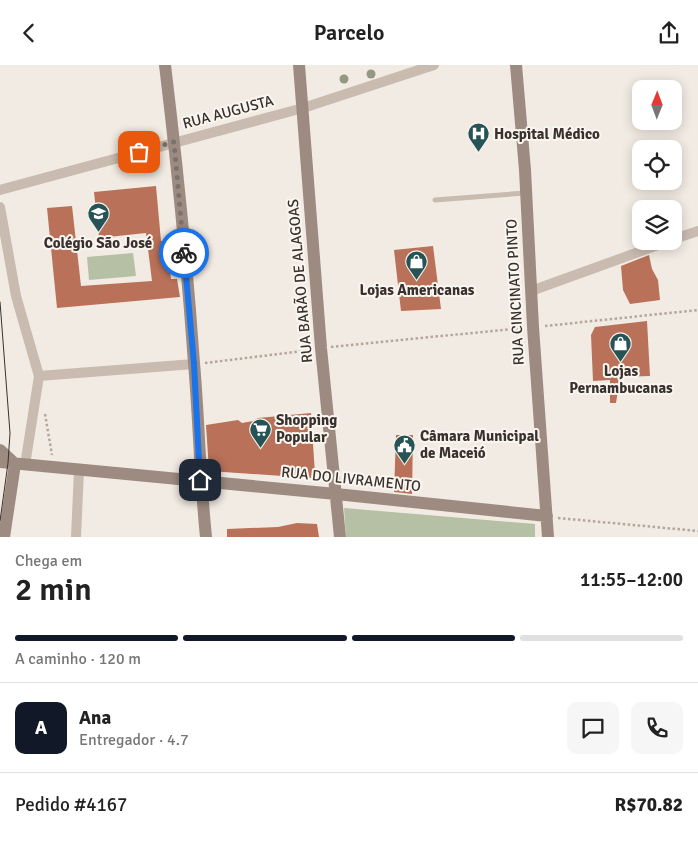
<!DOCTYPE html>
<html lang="pt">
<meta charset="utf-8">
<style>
body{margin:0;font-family:Signika,sans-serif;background:#f6f6f6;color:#222;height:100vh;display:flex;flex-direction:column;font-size:19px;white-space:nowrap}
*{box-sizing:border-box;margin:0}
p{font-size:16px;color:#767676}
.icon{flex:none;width:28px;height:28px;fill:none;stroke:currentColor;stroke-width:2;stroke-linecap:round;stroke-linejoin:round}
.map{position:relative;height:472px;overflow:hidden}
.side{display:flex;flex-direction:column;background:#fff;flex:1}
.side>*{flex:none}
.needle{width:32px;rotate:1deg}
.buttons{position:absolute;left:632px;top:15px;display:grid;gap:10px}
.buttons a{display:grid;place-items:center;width:50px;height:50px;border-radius:10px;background:#fff;box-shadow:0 2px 12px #0003;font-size:25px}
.pin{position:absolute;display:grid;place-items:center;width:42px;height:42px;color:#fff;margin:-21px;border-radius:10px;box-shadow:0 2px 8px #0006}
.courier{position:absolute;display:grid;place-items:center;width:50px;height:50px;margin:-25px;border:4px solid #1a73e8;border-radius:50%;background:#fff;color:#222;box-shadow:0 1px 6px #0007}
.summary em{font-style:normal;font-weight:600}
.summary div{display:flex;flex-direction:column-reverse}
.summary{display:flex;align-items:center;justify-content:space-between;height:85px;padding:0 15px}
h1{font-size:32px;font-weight:600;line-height:38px}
.bar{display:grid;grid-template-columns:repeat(4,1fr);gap:8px 5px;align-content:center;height:60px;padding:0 15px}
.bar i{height:6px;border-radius:4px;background:#e0e0e0}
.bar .active{background:#111827}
.bar p{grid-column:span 4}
.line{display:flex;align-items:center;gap:12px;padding:0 15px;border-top:1px solid #e0e0e0}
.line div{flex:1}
.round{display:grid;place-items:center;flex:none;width:52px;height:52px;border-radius:10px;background:#f6f6f6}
header{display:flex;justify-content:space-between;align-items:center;height:65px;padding:0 15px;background:#fff;font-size:22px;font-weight:600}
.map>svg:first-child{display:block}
</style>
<header><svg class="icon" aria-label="back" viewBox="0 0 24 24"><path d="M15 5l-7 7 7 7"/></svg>Parcelo<svg class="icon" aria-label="share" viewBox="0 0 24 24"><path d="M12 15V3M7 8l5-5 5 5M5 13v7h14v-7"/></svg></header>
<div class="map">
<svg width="698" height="472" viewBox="0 0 698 472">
<rect width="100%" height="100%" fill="#f2ebe3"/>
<path fill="#b6c0a4" d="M133 188 136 211 89 215 87 192Z
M344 443 535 459V472H346Z"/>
<path fill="#b97159" d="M156 121 161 176H167L171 214H177L180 232 57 243 47 143 72 141 81 221 152 216 146 168 99 173 94 127Z
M433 181 441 244 401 246 394 185Z
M649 190 652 204 658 215 660 235 630 239 623 225 621 201Z
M647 256 650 311 620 312 616 338H610V315L593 316 591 270 595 262Z
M311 348 315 409 312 413 209 406 206 360 238 355 242 358 253 356 258 353Z
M396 370H413L412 429 394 427Z
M297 458 317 459 319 472H227V464L278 462Z"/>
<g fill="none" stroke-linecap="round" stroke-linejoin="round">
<path stroke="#b5a69a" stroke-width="2.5" stroke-dasharray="2.5 2.5" stroke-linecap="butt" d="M545 261 698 245
M331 282 522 263
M205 298 311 285
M45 349 52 390
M558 453 698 466"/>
<path stroke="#c9bbaf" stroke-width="5" d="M435 135 525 128"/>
<path stroke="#c9bbaf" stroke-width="10" d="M0 125 303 43 434 0
M0 142 16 231 39 311 25 400
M674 174 698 166
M531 226 669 176
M39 311 194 299
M76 472 79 405"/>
<path stroke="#9d8b81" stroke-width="12" d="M165 0C177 99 187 199 194 298 199 356 200 414 206 472
M299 0 321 283 340 472
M516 0 525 105 533 262 548 472
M0 385 15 399
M0 397 336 429 547 451
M4 472 15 399"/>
<path stroke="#39312d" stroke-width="1" d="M0 237 10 368 8 398 0 456"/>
</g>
<g fill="#949882">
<circle cx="371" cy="9" r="4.5"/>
<circle cx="344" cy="14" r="4.5"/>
</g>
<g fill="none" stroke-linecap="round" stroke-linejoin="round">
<path stroke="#7a726d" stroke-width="5" stroke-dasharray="0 9" d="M139 87 174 77 184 188"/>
<path stroke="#1a73e8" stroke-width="6" d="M184 188 194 299 200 415"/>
</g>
<defs>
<symbol id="hospital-pin" viewBox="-11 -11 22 30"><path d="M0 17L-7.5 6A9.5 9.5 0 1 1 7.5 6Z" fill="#265356" stroke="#f9f5ef"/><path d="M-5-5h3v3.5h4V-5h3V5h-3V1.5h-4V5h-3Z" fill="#fff"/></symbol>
<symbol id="school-pin" viewBox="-11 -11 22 30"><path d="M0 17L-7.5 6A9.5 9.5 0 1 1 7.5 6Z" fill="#265356" stroke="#f9f5ef"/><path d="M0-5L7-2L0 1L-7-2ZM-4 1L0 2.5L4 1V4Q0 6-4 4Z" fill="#fff"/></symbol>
<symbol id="shop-pin" viewBox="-11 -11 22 30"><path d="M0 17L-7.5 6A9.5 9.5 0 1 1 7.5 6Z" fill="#265356" stroke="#f9f5ef"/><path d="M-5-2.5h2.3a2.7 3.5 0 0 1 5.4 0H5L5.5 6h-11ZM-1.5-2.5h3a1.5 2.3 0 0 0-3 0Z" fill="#fff"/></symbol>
<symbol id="supermarket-pin" viewBox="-11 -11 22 30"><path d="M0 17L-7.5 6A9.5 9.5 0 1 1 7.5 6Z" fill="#265356" stroke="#f9f5ef"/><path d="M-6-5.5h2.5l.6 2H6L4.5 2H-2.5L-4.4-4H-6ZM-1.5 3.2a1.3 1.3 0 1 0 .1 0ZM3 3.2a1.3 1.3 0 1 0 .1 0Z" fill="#fff"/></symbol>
<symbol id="civic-pin" viewBox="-11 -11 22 30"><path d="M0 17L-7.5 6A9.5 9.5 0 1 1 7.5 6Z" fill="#265356" stroke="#f9f5ef"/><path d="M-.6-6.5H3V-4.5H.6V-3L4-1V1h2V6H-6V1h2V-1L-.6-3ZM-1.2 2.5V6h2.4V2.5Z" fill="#fff"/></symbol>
</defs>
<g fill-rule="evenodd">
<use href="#hospital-pin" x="466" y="56" width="25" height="34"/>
<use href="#school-pin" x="86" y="136" width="25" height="34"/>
<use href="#shop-pin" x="404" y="184" width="25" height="34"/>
<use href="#shop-pin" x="608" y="266" width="25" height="34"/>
<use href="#supermarket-pin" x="248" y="352" width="25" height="34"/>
<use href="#civic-pin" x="392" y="368" width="25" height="34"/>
</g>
<g text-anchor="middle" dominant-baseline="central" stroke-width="4" stroke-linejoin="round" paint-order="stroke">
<g font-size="15" fill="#39312d" stroke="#f9f5ef">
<text transform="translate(228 47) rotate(-15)">RUA AUGUSTA</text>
<text transform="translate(300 216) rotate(-95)">RUA BARÃO DE ALAGOAS</text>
<text transform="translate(515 227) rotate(-93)">RUA CINCINATO PINTO</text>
<text transform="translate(351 414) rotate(6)">RUA DO LIVRAMENTO</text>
</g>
<g font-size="15" font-weight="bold" fill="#39312d" stroke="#f9f5ef" text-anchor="start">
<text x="494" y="69">Hospital Médico</text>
<text x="98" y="178" text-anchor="middle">Colégio São José</text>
<text x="417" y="225" text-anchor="middle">Lojas Americanas</text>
<text x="621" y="306" text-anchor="middle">Lojas<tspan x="621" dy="17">Pernambucanas</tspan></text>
<text x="276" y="355">Shopping<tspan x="276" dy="17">Popular</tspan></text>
<text x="420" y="371">Câmara Municipal<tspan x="420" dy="17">de Maceió</tspan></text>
</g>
</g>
</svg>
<div class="buttons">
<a><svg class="needle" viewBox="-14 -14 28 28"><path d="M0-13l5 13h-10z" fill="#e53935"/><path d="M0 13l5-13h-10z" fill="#767676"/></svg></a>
<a><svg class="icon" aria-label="locate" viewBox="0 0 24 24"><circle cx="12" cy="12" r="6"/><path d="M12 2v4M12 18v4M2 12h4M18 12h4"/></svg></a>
<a><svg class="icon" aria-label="layers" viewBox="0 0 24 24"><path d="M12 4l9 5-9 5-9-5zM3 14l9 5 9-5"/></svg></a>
</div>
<div class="pin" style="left:139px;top:87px;background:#ea580c"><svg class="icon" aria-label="bag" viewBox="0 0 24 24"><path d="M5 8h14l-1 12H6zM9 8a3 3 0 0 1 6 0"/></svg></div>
<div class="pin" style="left:200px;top:415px;background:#1f2937"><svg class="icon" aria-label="home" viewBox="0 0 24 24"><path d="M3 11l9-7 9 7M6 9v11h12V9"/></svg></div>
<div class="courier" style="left:184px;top:188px"><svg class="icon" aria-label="bike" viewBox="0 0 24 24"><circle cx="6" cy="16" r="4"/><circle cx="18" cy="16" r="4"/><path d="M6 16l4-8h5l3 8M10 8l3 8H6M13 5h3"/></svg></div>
</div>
<section class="side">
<div class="summary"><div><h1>2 min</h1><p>Chega em</p></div><em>11:55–12:00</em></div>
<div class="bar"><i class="active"></i><i class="active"></i><i class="active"></i><i></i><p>A caminho · 120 m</p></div>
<div class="line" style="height:90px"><b class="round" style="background:#111827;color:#fff">A</b><div><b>Ana</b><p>Entregador · 4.7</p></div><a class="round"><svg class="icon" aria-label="chat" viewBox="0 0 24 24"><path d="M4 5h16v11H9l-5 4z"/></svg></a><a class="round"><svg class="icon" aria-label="phone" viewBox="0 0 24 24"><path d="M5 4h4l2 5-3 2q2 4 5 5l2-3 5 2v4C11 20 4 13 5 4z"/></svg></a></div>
<div class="line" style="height:65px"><div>Pedido #4167</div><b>R$70.82</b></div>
</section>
